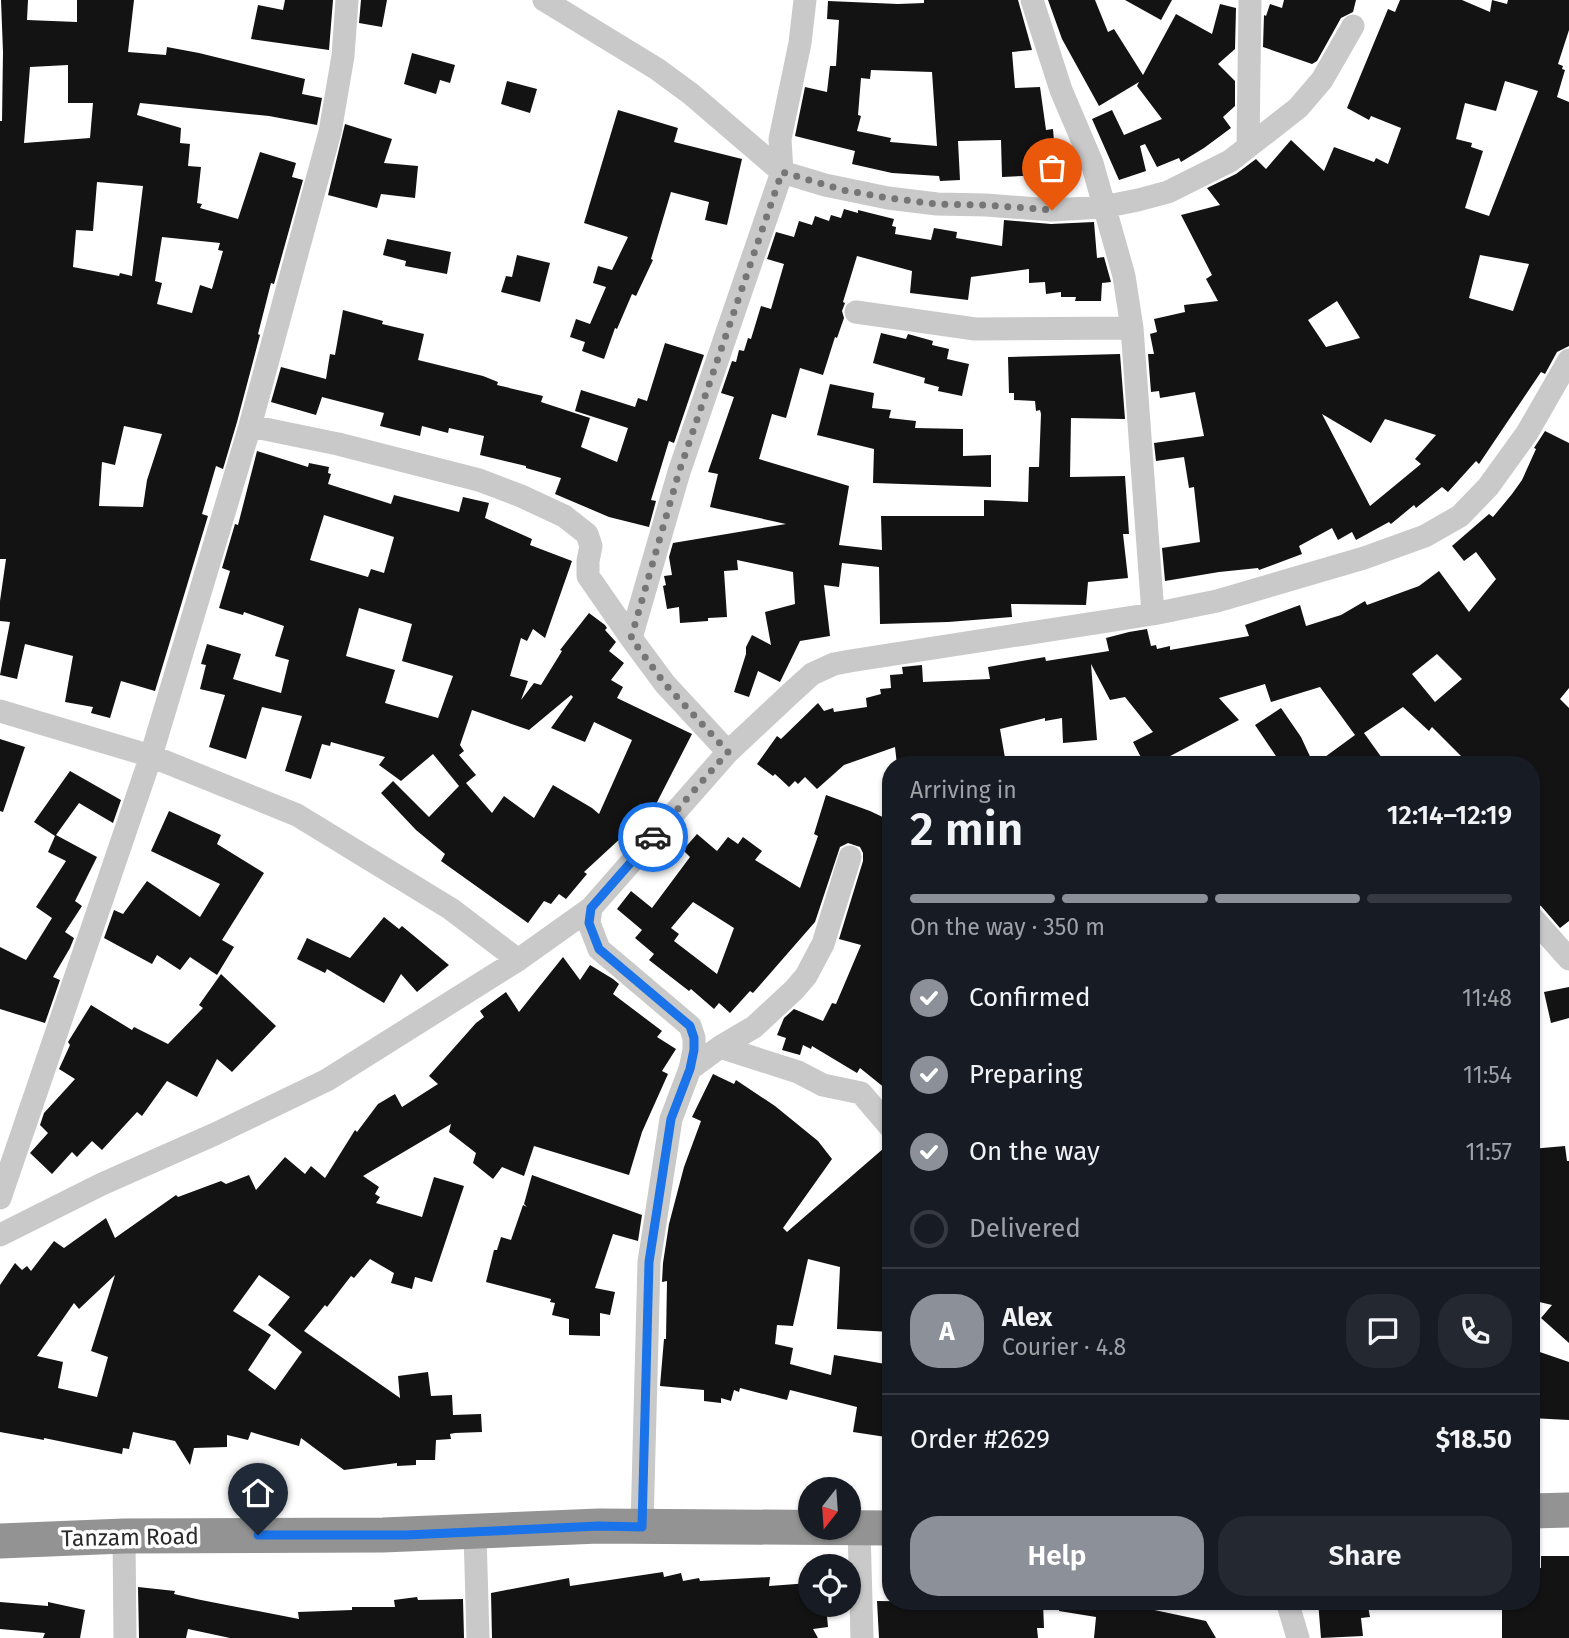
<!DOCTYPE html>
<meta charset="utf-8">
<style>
body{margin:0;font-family:"Fira Sans",sans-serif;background:#242831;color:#f1f3f6;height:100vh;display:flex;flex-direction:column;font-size:26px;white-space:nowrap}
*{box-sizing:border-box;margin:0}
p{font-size:23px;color:#9ea1a6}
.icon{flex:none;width:38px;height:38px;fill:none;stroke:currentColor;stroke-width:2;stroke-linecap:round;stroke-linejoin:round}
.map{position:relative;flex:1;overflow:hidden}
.sheet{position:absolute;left:882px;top:756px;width:658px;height:854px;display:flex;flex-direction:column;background:#171b24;border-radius:28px;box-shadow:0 2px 5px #0004}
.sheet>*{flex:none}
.needle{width:46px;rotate:197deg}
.tools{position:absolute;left:798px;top:1477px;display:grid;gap:14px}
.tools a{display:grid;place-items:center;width:63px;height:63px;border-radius:50%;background:#171b24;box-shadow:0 2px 5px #0004;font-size:35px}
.pin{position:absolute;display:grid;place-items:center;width:60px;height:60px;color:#fff;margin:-72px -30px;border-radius:50% 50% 50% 0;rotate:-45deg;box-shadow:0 0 7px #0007}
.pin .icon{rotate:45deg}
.courier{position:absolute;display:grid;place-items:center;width:70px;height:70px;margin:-35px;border:5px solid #1a73e8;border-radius:50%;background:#fff;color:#222;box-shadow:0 2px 9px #0007}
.overview em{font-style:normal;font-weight:600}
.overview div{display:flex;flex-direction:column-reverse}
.overview{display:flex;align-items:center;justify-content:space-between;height:119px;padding:0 28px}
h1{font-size:46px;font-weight:600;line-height:52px}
.bar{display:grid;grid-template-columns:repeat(4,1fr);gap:10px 7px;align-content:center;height:84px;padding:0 28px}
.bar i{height:9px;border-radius:5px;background:#363941}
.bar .on{background:#8c9099}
.bar p{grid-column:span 4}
.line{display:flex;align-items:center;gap:18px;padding:0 28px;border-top:2px solid #363941}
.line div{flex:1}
.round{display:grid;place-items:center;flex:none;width:74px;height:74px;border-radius:28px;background:#242831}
ol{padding:0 28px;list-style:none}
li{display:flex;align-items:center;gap:21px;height:77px}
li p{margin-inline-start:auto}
li .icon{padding:7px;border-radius:50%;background:#8c9099;color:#fff;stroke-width:4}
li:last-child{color:#9ea1a6}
li i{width:38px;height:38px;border:4px solid #363941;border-radius:50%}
.cta{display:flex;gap:14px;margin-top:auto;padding:14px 28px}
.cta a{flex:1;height:80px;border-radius:28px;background:#8c9099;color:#fff;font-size:28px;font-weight:600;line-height:80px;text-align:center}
.cta a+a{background:#242831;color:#f1f3f6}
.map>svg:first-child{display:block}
</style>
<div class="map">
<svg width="1569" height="1638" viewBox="0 0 1569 1638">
<rect width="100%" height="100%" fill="#fff"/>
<path fill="#131313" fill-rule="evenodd" d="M1 0H28L27 20 77 22V0H134L128 52 166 55 167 47 199 53 305 79 302 94 322 98 317 125 269 116 140 103 137 115 181 128 180 143 190 144 188 166 201 167 197 203 202 204 200 208 238 219 260 152 296 163 292 177 303 180 274 284 271 283 258 334 260 335 237 422 223 469 216 466 202 514 208 516 155 691 121 681 110 718 91 713 93 707 65 702 73 656 25 644 17 679 0 675 10 622 0 621V601L6 559H0V121H2L3 52ZM68 65V103H93L90 138 24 143 30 67ZM97 182 143 186 132 276 120 273 119 276 73 267 76 230 93 231ZM162 237 220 243 218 250 223 251 212 289 200 285 192 313 157 304 162 283 155 281ZM124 426 162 434 147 480 143 507 99 506 102 462 115 465Z
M285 0H333L329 50 251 39 258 5 283 10Z
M361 0H387L382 27 359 23Z
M924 0H1018L1032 50 1012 52 1015 88 1040 87 1046 130 1053 129 1055 154H1064L1066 174 1002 177 1001 140 958 141 960 180 940 181 939 176 892 173 852 164 855 151 795 136 805 87 827 92 830 66H836L839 20 827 19 828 1 898 4 924 3ZM871 70 932 72 937 146 890 142 891 138 857 131 861 116 858 115 861 78 870 79Z
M1048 0H1095L1108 32 1114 29 1143 75 1176 14 1212 34 1220 4 1236 8 1235 49 1218 64 1235 81V106L1223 117 1231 128 1204 148 1181 162 1179 158 1157 167 1145 144 1140 146 1146 171 1119 180 1092 119 1112 110 1124 135 1162 119 1137 86 1139 82 1099 106 1062 39Z
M1125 0H1172L1161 20Z
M1284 0H1356L1353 12 1341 18 1317 61 1312 64 1263 47 1264 15 1266 16 1270 4 1282 8Z
M1400 0H1462L1490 12 1492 0 1507 4 1508 0H1569V30L1558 64 1563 66 1562 69 1565 70 1557 97 1569 102V346L1557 352 1545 374 1541 372 1479 464 1476 461 1448 492 1442 487 1416 508 1414 505 1391 524 1389 522 1356 540 1352 532 1338 540 1332 528 1299 546 1302 554 1259 570 1258 568 1219 572 1165 581 1162 548 1200 542 1194 487 1189 488 1184 457 1156 461 1154 443 1204 436 1195 392 1160 398 1159 391 1151 392 1148 354H1154L1150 334 1157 332 1154 319 1185 312 1184 305 1218 301 1206 279 1212 275 1181 215 1220 205 1207 188 1236 174 1256 159 1266 169 1291 140 1324 171 1334 147 1374 162 1376 158 1388 164 1401 128 1371 116 1369 120 1347 108 1388 9 1395 12ZM1505 81 1538 91 1489 216 1465 208 1483 151 1471 147 1472 143 1456 139 1465 103 1496 111ZM1480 255 1529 264 1513 311 1469 298ZM1337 301 1360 338 1326 347 1308 320ZM1322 414 1371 443 1385 419 1436 435 1415 459 1421 464 1370 506Z
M412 53 455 65 450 83 440 80 436 94 404 84Z
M507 81 537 89 530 113 501 104Z
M618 110 678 128 674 142 742 159 727 225 705 220 709 202 671 192 651 259 653 260 636 296 632 294 617 329 615 328 604 359 582 351 585 342 570 337 576 319 590 324 606 287 593 283 598 266 612 270 628 237 584 223Z
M345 124 392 139 384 163 418 166 415 198 381 194 377 208 328 195Z
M844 209 858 213V210L894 219 892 226 896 227 895 234 931 240 934 228 957 232 956 238 1002 246 1004 220 1051 224 1094 222 1097 258 1104 257 1111 282 1102 283 1101 301H1075L1076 297H1061V292L1046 294 1045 282 1029 283V269L971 277 968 300 910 293 912 271 857 256 843 302 845 303 842 311 844 318 837 338 835 337 823 375 800 368 786 418 772 414 759 459 849 486 839 545 882 550 881 516H984V500L1028 502 1029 467H1039L1041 414 1040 410 1036 411 1035 401 1014 400V393H1009L1008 357 1120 354 1125 419 1071 418 1070 477 1125 476 1129 534H1123L1128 578 1088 582 1086 605 1011 604 1012 617 948 622 880 624 879 567 842 563 839 587 824 585 830 636 800 641 780 682 758 671 749 697 734 692 746 654V647L752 635 771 645 765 612 795 604 793 572 737 560 738 570 724 571 727 617 708 618V621L680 623 679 607 667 609 663 586 666 585 664 576 672 575 669 557 673 543 786 524 710 507 718 474 708 472 734 397 721 393 732 361 736 362 739 350 744 351 748 338 751 339 761 306 771 309 784 264 767 259 776 232 794 237 799 221 812 225 815 216 829 221 831 215 841 218Z
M387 239 451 252 447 274 405 266 406 261 383 255Z
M517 255 550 263 540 302 501 292 506 276 512 277Z
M343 310 383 321 382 324 424 334 418 360 483 376 498 382 497 385 543 396 541 402 590 418 581 447 617 462 628 428 575 411 581 390 635 407 638 398 647 401 665 343 704 355 674 443 669 441 651 500 656 501 649 527 609 517 555 494 561 478 526 468V466L480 455 484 436 449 428 448 433 422 426 420 436 380 426 384 413 322 397 316 415 271 402 281 367 326 379 330 354 335 355Z
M881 333 906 339 908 334 933 341 932 345 949 349 947 359 969 364 962 396 938 391 939 387 924 383 925 378 873 363Z
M830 384 874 393 872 408 891 410 889 418 916 421 915 428 963 429V456L991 455V487L873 483 874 449 817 435Z
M1545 431 1569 443V688L1560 699 1569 708V921L1560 928 1541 906 1531 902V765H1470L1432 727 1429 731 1403 707 1364 733 1387 765H1314L1355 735 1320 687 1271 702 1265 684 1219 698 1239 720 1153 765H1145L1133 742 1153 732 1125 697 1110 700 1091 664 1097 740 1063 743 1062 718 1045 721V718L1000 729 1005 758 991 760 992 765H897L895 747 844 765 817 789 805 777 798 784 795 781 789 787 775 774 773 776 757 764 777 736 781 739 818 703 824 711 833 708 834 712 867 707 866 698 881 694 880 689 891 688 890 675 903 674 902 667 922 665 923 682 990 679 988 667 1045 657 1046 661 1109 651 1106 638 1129 632 1147 629 1151 646 1156 645 1157 649 1170 646V650L1249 636 1245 625 1300 605 1306 626 1341 615 1365 601 1367 605 1419 586 1439 571 1469 612 1496 579 1476 552 1464 561 1452 546 1489 514 1493 517 1512 494 1522 480 1536 449 1534 448ZM1437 654 1462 679 1435 702 1412 674Z
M257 451 308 467 309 463 329 467 328 473 331 474 328 484 391 504 394 495 459 512 463 497 489 503 485 518 532 539 530 545 572 561 545 638 533 629 527 641 521 638 510 676 528 681 521 700 534 683 541 685 562 651 560 650 589 613 605 625 607 628 605 630 616 642 609 651 624 663 611 680 623 687 617 698 692 734 653 810 647 807 623 836 584 872 587 874 566 899 559 894 551 904 544 901 528 923 441 861 445 854 416 830 381 793 393 781 429 817 459 786 433 754 401 781 379 765 385 757 331 742 330 746 322 744 311 779 285 771 302 716 262 707 246 759 209 747 225 695 200 689 206 665 201 664 207 644 241 654 233 679 281 693 289 660 275 656 284 626 244 612 243 615 219 608 230 571 222 568 235 524 238 525ZM324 515 394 537 384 573 371 569 368 577 310 560ZM359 608 412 624 402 661 453 676 438 718 385 703 395 670 346 656ZM571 695 573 697 551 728 585 742 594 722 632 740 599 814 592 808 553 785 534 818 504 796 492 813 466 783 476 775 459 755 464 751 460 745 472 710 529 730Z
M1281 708 1301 737 1314 765H1282L1255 725Z
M0 739 25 747 3 812 0 811Z
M70 771 121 800 113 823 79 803 56 835 97 857 75 901 82 906 65 932 74 938 70 948 53 977 60 980 45 1023 0 1009V947L26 960 52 918 36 907 66 861 48 852 55 836 34 822Z
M826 795 870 811 891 821V1093L860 1068 857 1073 812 1046 811 1049 803 1045 800 1055 782 1050 786 1038 777 1035 784 1018 794 1009 823 1021 832 1003 836 1004 861 945 839 939 863 861V853L860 847 848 843 840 847 815 922 753 993 750 991 730 1013 719 1003 714 1009 691 989 689 991 649 960 654 954 635 938 642 930 617 909 631 891 652 908 690 857 683 850 697 834 717 851 728 837 738 844 743 837 762 851 755 860 800 888 818 836 814 834ZM693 902 734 928 717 974 674 941 679 934 671 928Z
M169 811 221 835 217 844 264 873 222 940 234 947 217 975 190 957 180 970 157 955 152 964 104 938 114 910 123 914 147 881 200 917 220 884 151 851Z
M384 917 399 929 402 926 449 965 417 992 401 974 384 1003 327 969 325 973 297 959 307 938 350 958Z
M563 957 580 980 590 965 613 979 619 984 613 994 662 1031 657 1037 676 1049 662 1071 668 1074 642 1132 629 1175 534 1146 524 1176 502 1167 493 1179 473 1163 476 1153 449 1132 451 1124 363 1176 379 1187 375 1194 380 1197 376 1203 422 1217 434 1177 464 1186 432 1282 415 1277 412 1289 391 1283 394 1273 370 1259 354 1278 351 1276 327 1307 325 1305 304 1331 400 1398 398 1376 428 1372 431 1396 452 1395 453 1415 481 1414 482 1432 455 1433 450 1434 451 1439 436 1440 435 1460H416V1465L397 1466V1463L344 1470 301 1438 299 1446 251 1432 248 1440 227 1435V1447L194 1448 190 1465 175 1441 133 1432 129 1449 123 1448 122 1454 44 1438V1440L0 1432V1285L15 1263 22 1270 27 1266 31 1271 54 1241 64 1248 106 1218 115 1238 176 1195 178 1197 221 1181 226 1184 249 1175 256 1190 285 1157 305 1174 311 1166 325 1178 355 1130 357 1132 378 1104 395 1094 402 1107 438 1084 429 1076 476 1023 484 1017 480 1011 506 992 519 1012ZM115 1275 91 1351 108 1357 97 1397 58 1388 63 1362 37 1356 74 1303 79 1309ZM259 1275 290 1297 268 1325 302 1352 275 1390 248 1370 271 1335 233 1311Z
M221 974 276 1026 232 1072 217 1059 197 1097 167 1081 142 1116 137 1112 102 1150 92 1141 77 1157 72 1152 52 1174 30 1153 48 1133 40 1125 44 1113 75 1079 59 1069 70 1045 68 1042 91 1005 132 1030 134 1027 168 1044 203 1008 199 1005Z
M1569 987V1018L1551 1023 1544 992Z
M713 1074 734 1084 736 1080 775 1106 818 1141 832 1159 783 1228 787 1232 891 1142V1332L837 1329 840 1267 808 1259 793 1326 777 1325 775 1344 793 1348 790 1364 831 1375 834 1355 891 1365V1423H889L886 1437 853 1432 857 1407 790 1390 787 1400 740 1388 739 1392 734 1390 731 1401 721 1398V1403L704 1401V1390L660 1386 664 1339H666L667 1281 662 1282 663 1263 669 1224 684 1167 701 1121 692 1117Z
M1565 1146 1567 1161H1569V1343L1541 1318 1552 1305 1531 1300V1149Z
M532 1175 642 1215 638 1241 613 1234 595 1288 615 1292 610 1315 600 1313V1336L569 1335V1319L552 1315 555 1303 550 1302 551 1299 486 1282 494 1250H497L501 1237 511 1240 523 1205 527 1207 524 1204Z
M1531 1349 1569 1362V1420L1531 1418Z
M1541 1556H1569V1638H1502V1601H1531V1567L1541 1568Z
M663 1572 664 1577 681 1573 683 1581 699 1578 700 1581 770 1577 769 1586 810 1583V1605H826L828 1627 813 1629 818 1638H492L491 1593 569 1578 570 1586Z
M138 1587 175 1591 174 1594 201 1600 299 1619 298 1612 352 1610V1607H395L394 1600 417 1597 418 1600 463 1599 464 1638H230L188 1629 186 1638H139Z
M877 1601 1043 1603 1044 1628H1037L1038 1638H879Z
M1060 1601H1131V1605L1206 1621 1216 1638H1094L1096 1617 1059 1611Z
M1318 1601H1367L1370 1617 1361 1618 1363 1636 1321 1638Z
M0 1602 48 1606V1602L85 1610 80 1638H43L45 1633 0 1629Z"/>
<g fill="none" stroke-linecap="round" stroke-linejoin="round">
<path stroke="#c9c9c9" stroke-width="23" d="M544 0 657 69 691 94 782 172 825 185 888 198 937 204 986 205 1052 210 1103 207 1138 200 1168 192 1230 161 1298 108 1322 80 1353 26
M1032 0 1061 90 1092 163 1124 276 1132 328 1153 614
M1248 145 1250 0
M856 312 975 329 1132 328
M250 426 338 444 479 480 521 496 564 516 587 534 591 546 588 561V576L631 638 665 684 728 752
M631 638 679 472 782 172 780 139 800 43 805 0
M0 711 151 756 297 815 451 909 518 960
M591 908 589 923 599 949 690 1026 694 1038V1050L690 1069 671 1119 649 1262 642 1526
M1531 916 1569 959
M720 1047 798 1072 823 1085 861 1093 891 1128
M690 1069 720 1047 754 1027 794 990 806 976 823 944 850 857
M0 1198 151 756 250 426 330 132 343 56 347 0
M0 1235 102 1184 215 1134 327 1080 518 960 591 908 728 752 791 693 812 674 834 664 850 661 1153 614 1217 601 1364 558 1425 536 1460 516 1488 487 1527 433 1569 360
M859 1529 862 1638
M475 1533 478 1638
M124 1536 125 1638
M1287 1601 1298 1638"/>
<path stroke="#939393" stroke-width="35" d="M1531 1511 1569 1510
M0 1541 124 1536 383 1535 599 1526 891 1528"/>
</g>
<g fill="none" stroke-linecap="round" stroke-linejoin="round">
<path stroke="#767676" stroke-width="7" stroke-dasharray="0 12.6" d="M653 837 728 752 665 684 631 638 679 472 782 172 843 190 888 198 937 204 986 205 1052 210"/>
<path stroke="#1a73e8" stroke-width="9" d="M258 1535H406L599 1526 642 1527 649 1262 671 1119 690 1069 694 1050V1038L690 1026 599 949 589 923 591 908 653 837"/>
</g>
<g text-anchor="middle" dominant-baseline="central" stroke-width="7" stroke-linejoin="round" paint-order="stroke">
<g font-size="23" fill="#2c2c2c" stroke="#fff">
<text transform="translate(130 1537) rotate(-1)">Tanzam Road</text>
</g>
</g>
</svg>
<div class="tools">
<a><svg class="needle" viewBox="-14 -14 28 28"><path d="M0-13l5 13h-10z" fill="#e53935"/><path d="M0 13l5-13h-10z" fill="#9ea1a6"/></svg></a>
<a><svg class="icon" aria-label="locate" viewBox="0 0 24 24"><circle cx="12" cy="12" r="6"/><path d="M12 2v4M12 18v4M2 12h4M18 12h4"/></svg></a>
</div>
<div class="pin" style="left:1052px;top:210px;background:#ea580c"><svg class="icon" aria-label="bag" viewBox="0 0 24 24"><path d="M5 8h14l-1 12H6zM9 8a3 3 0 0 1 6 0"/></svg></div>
<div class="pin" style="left:258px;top:1535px;background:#1f2937"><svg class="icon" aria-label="home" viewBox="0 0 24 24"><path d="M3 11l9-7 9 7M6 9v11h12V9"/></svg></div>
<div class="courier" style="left:653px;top:837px"><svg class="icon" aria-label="car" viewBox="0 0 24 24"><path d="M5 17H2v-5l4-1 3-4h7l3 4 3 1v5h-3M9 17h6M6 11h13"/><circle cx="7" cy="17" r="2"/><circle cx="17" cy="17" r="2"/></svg></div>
<section class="sheet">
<div class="overview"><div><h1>2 min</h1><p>Arriving in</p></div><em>12:14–12:19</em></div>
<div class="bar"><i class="on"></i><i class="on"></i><i class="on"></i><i></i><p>On the way · 350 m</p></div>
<ol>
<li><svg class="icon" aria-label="check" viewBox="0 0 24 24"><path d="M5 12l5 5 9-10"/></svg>Confirmed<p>11:48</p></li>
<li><svg class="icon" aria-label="check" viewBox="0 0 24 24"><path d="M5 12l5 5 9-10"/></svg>Preparing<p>11:54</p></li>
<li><svg class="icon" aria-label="check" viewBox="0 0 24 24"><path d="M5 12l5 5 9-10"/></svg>On the way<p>11:57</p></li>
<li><i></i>Delivered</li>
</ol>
<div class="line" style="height:126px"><b class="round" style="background:#8c9099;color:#fff">A</b><div><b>Alex</b><p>Courier · 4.8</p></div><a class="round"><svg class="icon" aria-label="chat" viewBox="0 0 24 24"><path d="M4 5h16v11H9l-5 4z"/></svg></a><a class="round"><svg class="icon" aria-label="phone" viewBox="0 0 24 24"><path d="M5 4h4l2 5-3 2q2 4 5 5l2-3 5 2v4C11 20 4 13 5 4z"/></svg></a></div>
<div class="line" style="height:91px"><div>Order #2629</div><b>$18.50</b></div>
<div class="cta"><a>Help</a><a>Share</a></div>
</section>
</div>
